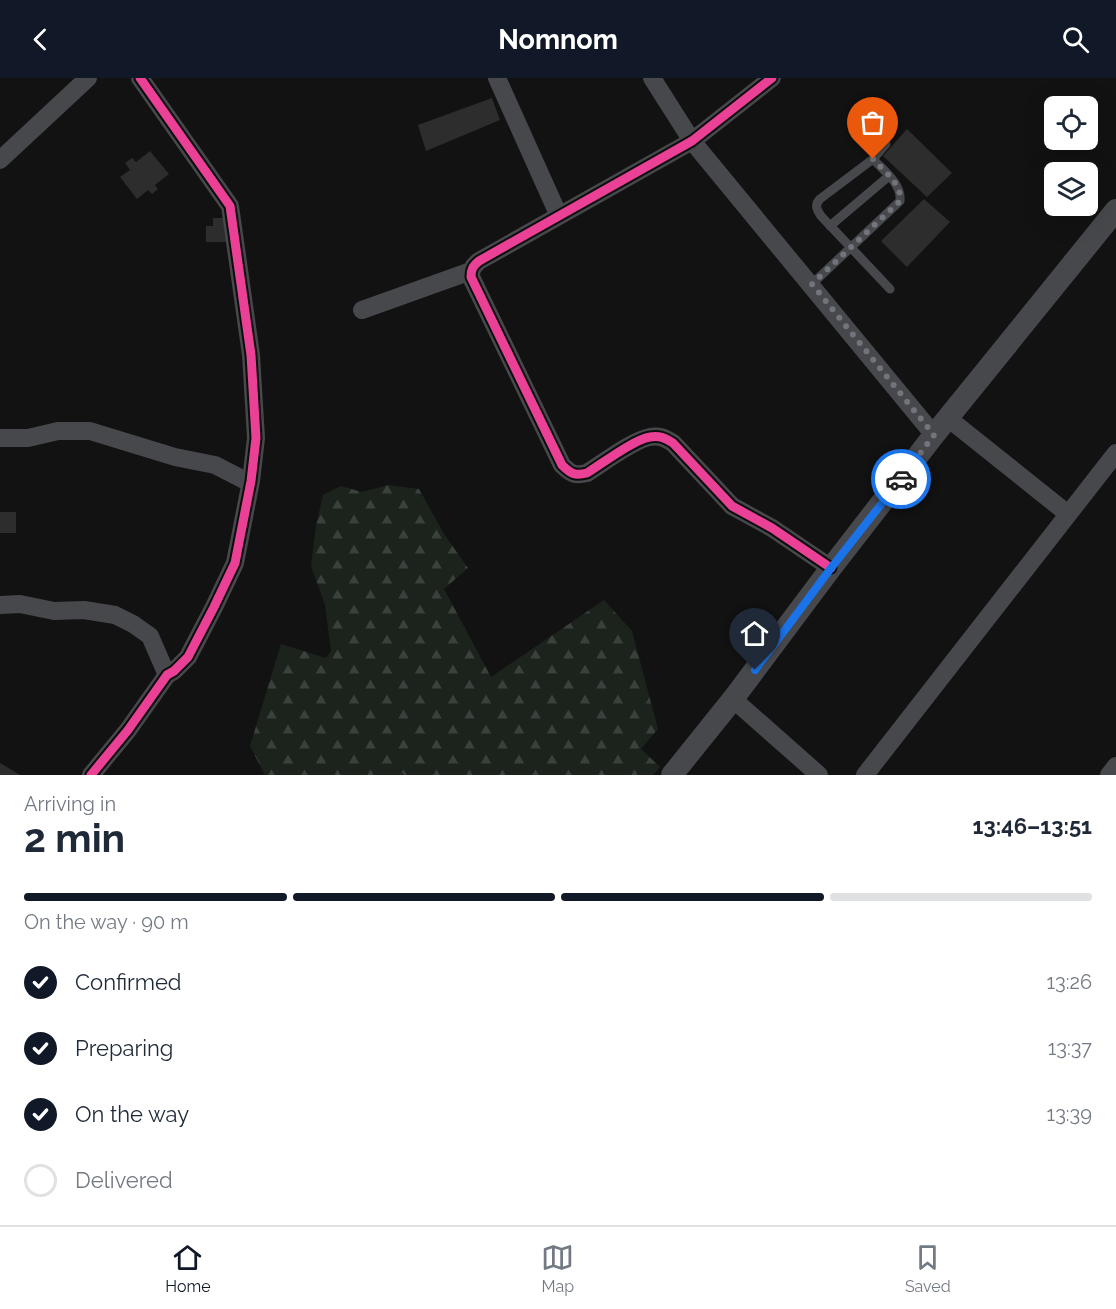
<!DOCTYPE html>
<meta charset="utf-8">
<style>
body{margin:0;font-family:Raleway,sans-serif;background:#f6f6f7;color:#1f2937;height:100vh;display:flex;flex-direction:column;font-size:22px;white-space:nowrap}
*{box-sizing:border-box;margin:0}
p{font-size:20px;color:#747a83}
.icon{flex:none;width:33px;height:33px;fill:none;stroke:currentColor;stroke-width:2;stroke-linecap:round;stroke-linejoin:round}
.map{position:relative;height:697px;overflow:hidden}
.drawer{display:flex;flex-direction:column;background:#fff;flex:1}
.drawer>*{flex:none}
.fabs{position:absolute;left:1044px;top:18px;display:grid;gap:12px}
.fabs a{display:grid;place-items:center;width:54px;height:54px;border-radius:9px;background:#fff;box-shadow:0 6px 24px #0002;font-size:30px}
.pin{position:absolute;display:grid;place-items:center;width:51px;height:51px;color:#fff;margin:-62px -26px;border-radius:50% 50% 50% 0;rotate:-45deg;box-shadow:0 0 6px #0007}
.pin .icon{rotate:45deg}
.courier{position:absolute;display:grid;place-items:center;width:60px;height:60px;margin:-30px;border:4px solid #1a73e8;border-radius:50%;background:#fff;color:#222;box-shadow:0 2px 8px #0007}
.headline em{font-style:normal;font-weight:700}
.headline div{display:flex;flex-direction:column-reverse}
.headline{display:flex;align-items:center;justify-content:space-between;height:102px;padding:0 24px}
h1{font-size:39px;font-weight:700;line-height:45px}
.bar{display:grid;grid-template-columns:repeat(4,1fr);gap:9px 6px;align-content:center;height:72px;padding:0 24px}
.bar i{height:8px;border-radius:4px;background:#e0e1e3}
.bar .current{background:#111827}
.bar p{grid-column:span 4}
ol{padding:0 24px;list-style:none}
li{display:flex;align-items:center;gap:18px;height:66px}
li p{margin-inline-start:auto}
li .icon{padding:6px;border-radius:50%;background:#111827;color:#fff;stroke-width:4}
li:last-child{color:#747a83}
li i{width:33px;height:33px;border:3px solid #e0e1e3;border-radius:50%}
header{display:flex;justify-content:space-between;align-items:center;height:78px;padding:0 24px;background:#111827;color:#fff;font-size:27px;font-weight:700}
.dock{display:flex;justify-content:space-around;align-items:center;height:84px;border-top:2px solid #e0e1e3;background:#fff;font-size:16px;color:#747a83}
.dock a{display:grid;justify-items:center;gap:3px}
.dock .current{color:#111827}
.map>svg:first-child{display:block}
</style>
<header><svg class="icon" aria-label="back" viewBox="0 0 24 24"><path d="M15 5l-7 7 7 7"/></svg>Nomnom<svg class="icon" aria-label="search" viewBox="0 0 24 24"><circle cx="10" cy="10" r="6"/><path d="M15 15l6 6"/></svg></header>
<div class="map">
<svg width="1116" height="697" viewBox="0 0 1116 697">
<defs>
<pattern id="forest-firs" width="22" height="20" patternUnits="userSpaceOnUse" patternTransform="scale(1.5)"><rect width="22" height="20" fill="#1c231d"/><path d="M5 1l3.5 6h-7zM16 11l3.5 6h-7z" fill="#3a403b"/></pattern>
</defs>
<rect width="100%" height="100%" fill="#121213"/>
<path fill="url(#forest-firs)" d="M388 407 419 411 444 456 468 490 444 511 491 599 604 522 632 553 658 651 641 671 660 689 653 697H404L402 695 401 697H265L250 668 281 566 326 580 331 573 325 527 311 488 316 448 323 417 341 408 362 414Z"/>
<path fill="#2d2d2e" d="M492 20 500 42 426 73 418 47Z
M907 51 952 95 927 119 883 78Z
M150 73 169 96 155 107 158 111 152 116 148 112 137 121 120 99 130 92 125 85 132 80 136 84Z
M924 121 950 144 907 189 881 163Z
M213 140H226V164H206V148H213Z
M0 434H16V455H0Z
M0 685 20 697H0Z"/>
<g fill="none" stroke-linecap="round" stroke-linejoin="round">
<path stroke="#47484b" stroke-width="9" d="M886 66 873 81 820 121C814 127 817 132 821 138L890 211
M830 148 889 98
M812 206 900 123C902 106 884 93 873 81"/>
<path stroke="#47484b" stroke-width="18" d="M497 0 559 138
M652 0 692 63 934 357
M772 0 692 63 479 183C473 188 471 191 471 199L562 387C571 396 575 398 587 395 603 385 633 362 650 359 659 357 665 360 673 365L732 428 772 450 831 490
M0 82 88 0
M362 232 471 193
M949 341 1068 436
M0 360H28L58 353H90L175 379 215 387 250 405
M0 527 20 526 54 533 84 532 115 537 133 546 150 558 167 597
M733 621 819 697
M91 697 128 652 167 597 174 593 188 579 214 529 235 485 251 403 256 360 251 277 230 128 140 0
M865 697 1116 375
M1109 697 1116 688"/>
<path stroke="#47484b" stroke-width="22" d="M672 697 733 621 831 490 934 357 1116 132"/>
<defs>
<path id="cycleway" d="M772 0 692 63 479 183C473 188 471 191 471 199L562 387C571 396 575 398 587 395 603 385 633 362 650 359 659 357 665 360 673 365L732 428 772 450 831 490
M91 697 128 652 167 597 174 593 188 579 214 529 235 485 251 403 256 360 251 277 230 128 140 0"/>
</defs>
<use href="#cycleway" stroke="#0d0d0e" stroke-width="13"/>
<use href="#cycleway" stroke="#ea4096" stroke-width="9"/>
</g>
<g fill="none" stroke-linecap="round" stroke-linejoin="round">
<path stroke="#71747b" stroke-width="6" stroke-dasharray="0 10.8" d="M873 81C884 93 902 106 900 123L812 206 934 357 901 401"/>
<path stroke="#1a73e8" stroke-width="8" d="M755 592 831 490 901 401"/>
</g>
</svg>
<div class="fabs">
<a><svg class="icon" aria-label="locate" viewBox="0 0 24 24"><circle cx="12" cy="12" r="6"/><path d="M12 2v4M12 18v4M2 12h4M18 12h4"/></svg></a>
<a><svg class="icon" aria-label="layers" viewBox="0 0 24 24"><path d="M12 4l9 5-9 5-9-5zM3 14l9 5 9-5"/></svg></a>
</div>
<div class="pin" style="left:873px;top:81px;background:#ea580c"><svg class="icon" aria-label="bag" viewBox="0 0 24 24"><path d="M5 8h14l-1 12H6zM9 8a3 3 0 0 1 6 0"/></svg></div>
<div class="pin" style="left:755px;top:592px;background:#1f2937"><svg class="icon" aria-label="home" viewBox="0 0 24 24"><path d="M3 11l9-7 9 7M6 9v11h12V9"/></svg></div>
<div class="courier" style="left:901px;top:401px"><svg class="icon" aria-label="car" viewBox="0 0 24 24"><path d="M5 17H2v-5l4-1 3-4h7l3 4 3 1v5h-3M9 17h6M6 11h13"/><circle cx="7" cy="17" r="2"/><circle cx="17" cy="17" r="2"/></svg></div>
</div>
<section class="drawer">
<div class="headline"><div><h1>2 min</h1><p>Arriving in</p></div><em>13:46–13:51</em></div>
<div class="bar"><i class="current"></i><i class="current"></i><i class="current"></i><i></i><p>On the way · 90 m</p></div>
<ol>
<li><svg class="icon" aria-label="check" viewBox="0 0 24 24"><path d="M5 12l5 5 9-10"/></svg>Confirmed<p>13:26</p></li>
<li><svg class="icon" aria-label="check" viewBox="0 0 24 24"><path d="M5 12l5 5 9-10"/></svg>Preparing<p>13:37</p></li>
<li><svg class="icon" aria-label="check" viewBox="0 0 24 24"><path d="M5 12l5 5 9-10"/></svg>On the way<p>13:39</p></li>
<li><i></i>Delivered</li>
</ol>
</section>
<nav class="dock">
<a class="current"><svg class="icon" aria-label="home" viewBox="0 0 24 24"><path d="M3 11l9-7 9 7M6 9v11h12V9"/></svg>Home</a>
<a><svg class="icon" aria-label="map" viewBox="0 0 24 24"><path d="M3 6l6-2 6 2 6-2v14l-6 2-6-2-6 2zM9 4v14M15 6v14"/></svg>Map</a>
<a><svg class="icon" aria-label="saved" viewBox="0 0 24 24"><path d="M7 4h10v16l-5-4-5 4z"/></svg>Saved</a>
</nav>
